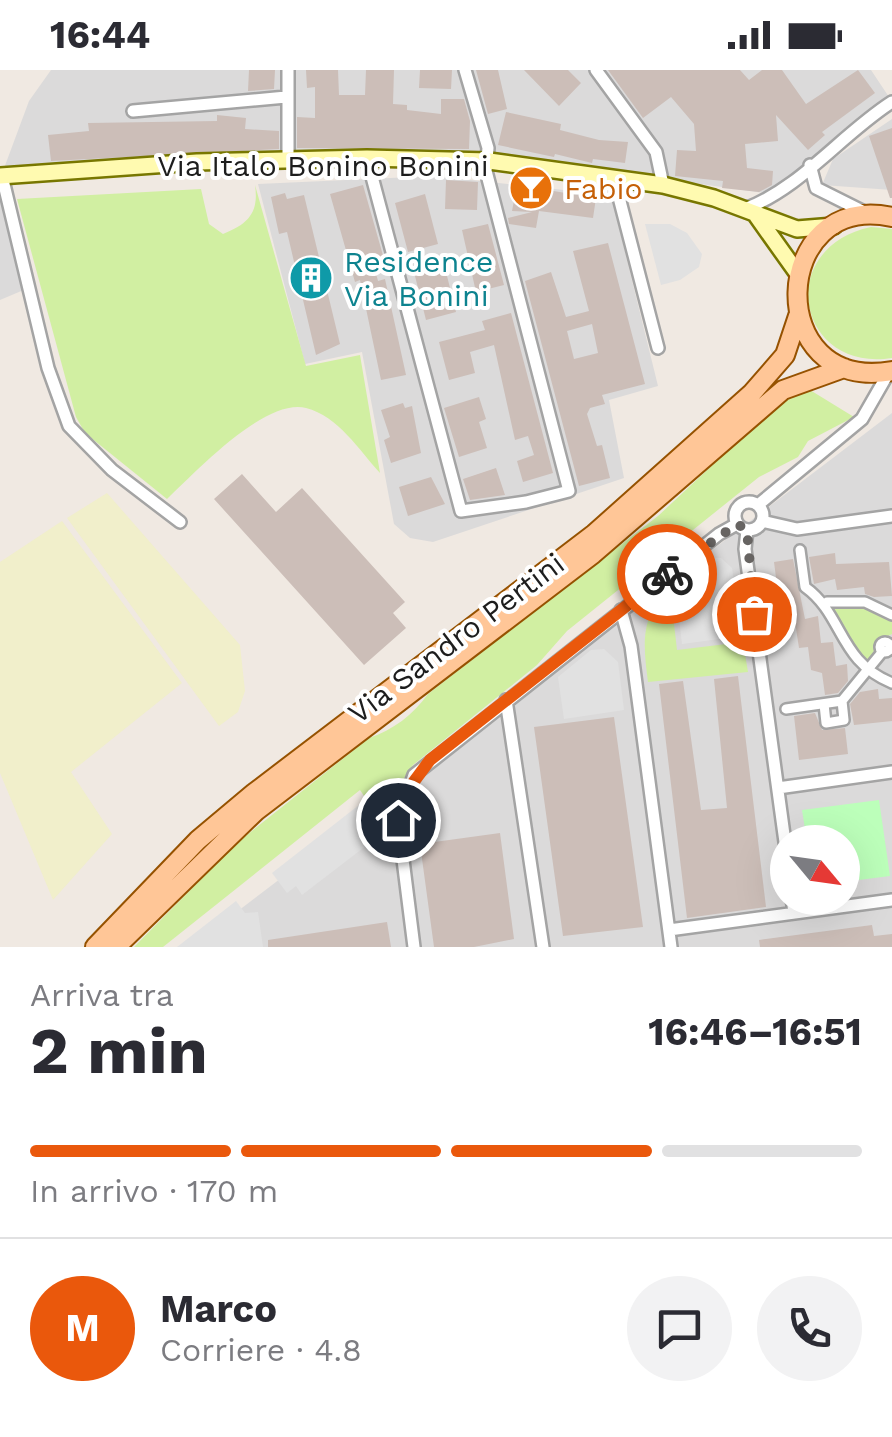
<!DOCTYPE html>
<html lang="it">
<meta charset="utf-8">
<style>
body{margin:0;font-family:"Work Sans",sans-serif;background:#f2f2f3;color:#2b2b33;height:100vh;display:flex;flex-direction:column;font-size:38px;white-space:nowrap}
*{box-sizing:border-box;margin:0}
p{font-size:32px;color:#7c7c81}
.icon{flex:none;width:55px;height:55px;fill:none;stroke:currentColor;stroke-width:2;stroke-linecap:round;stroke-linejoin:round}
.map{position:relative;height:877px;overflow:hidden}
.details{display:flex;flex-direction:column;background:#fff;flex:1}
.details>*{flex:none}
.needle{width:65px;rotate:119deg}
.tools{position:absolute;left:770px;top:755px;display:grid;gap:20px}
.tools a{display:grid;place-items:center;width:90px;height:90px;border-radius:50%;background:#fff;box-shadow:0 10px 40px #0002;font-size:50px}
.pin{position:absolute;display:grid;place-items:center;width:85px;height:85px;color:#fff;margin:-42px;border:5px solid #fff;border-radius:50%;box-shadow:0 2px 10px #0007}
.courier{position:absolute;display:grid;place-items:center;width:100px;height:100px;margin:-50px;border:8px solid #ea580c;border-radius:50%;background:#fff;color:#222;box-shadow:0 2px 12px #0007}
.overview em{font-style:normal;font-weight:700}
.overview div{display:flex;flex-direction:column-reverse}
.overview{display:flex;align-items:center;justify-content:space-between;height:170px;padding:0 30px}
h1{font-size:65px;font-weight:700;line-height:75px}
.bar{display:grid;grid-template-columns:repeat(4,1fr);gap:15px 10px;align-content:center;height:120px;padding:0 30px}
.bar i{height:12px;border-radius:8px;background:#e1e1e2}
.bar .on{background:#ea580c}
.bar p{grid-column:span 4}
.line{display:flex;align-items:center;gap:25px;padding:0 30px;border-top:2px solid #e1e1e2}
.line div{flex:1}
.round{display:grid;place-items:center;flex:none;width:105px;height:105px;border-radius:52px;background:#f2f2f3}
.status{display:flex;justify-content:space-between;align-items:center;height:70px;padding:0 50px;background:#fff;direction:ltr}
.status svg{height:28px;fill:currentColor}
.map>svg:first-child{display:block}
</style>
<div class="status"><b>16:44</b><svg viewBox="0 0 49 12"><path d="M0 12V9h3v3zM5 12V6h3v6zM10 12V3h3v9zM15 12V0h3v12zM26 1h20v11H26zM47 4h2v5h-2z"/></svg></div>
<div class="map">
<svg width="892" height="877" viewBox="0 0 892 877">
<rect width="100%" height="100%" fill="#f0e9e2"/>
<path fill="#dbdada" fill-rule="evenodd" d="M51 0H871L889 27 771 124 511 87 3 101 29 31Z
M892 49V120L822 115 833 89Z
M434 106 611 125 658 316 609 330 624 408 433 472 410 468 394 454 362 282 305 294 258 114Z
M0 131 26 219 0 230Z
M892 343V877H204L201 869ZM788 772H842V828H788Z"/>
<path fill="#f1efcb" d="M107 423 240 575 245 621 238 642 219 656 67 448Z
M62 451 182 613 71 702 112 764 53 830 0 703V492Z"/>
<path fill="#d1efa2" d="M255 115 306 296 360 285 380 403C359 380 338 346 306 338 264 328 195 403 167 429L85 363 76 347 17 129 201 119 209 154 223 164C249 154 259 142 255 115Z
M871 157 892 159V288C797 303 773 178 871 157Z
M810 320 854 347 808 371 798 387 759 407 567 561 537 595 413 695 396 720 388 744 377 745 360 720 163 877H134L238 772 369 668C393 660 413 645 428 624L658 446 780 332Z
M670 518 677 580 743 572 748 602 648 612C643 574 640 545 670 518Z
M830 534 863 536 892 548V564L879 570 867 596Z"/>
<path fill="#bcffba" d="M879 730 890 806 843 812 842 772H807L802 740Z"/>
<path fill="#e1e1e1" d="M645 154H670L687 163 702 184 699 197 680 210 661 215Z
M711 488H721L732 498 742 566 682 574 675 514Z
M604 579 618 592 624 640 564 649 558 607 591 580Z
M359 735 367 746 371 772 302 825 296 816 287 823 272 803Z
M236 831 245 843 258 842 263 877H177Z"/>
<path fill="#ccbeb8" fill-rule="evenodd" d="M249 0H275L274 19 248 21Z
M306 0H338L339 25H365L366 0H394L393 34 407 35V40L441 44V29H464L470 51 469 79 297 78V47L315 48V17L307 18Z
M420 0H452L451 19 419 18Z
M476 0H498L507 39 488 44Z
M524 0H568L581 13 559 36Z
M608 0H740L749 10 762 0H782L806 34 858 0 875 23 822 62 825 65 808 80 776 45 778 71 745 74 747 98 773 101 772 115 759 122 722 118 723 111 675 106 677 80 696 81 694 54 671 27 643 48Z
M506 42 561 54 560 60 599 70 628 72 625 93 593 89 592 93 555 84 554 87 498 75Z
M217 45 246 48 245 59 279 61V79L51 91 48 65 89 61 88 53 217 51Z
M892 58V128H890L869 66Z
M446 110 478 112 477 140 445 139Z
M363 115 384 189 373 192 378 211 385 209 406 305 381 310 360 210 355 212 330 124Z
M517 115 596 128 593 148 539 141 536 158 509 154 508 148 532 142 512 141Z
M285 123 287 129 304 125 340 274 316 285 287 162 279 164 271 127Z
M425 124 438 174 408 182 395 133Z
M488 154 504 215 476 222 462 160Z
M608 173 645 314 602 325 605 334 590 338 587 344 597 376 602 375 610 408 579 416 525 211 551 202 566 247 589 241 573 181ZM592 254 598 283 574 289 567 261Z
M444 194 456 242 426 250 414 202Z
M511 243 553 403 523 412 517 391 534 385 528 366 515 370 494 275 470 282 475 303 449 310 439 272 485 260 482 251Z
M479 327 486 349 479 352 487 378 459 387 444 338Z
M403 333 405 338 412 336 421 383 391 393 384 370 390 367 381 340Z
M496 398 505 425 470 430 463 409Z
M242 404 276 442 302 418 405 532 393 543 406 558 364 595 214 429Z
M431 407 445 434 408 446 399 417Z
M835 483 836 494 889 492 892 526 874 527 865 524 864 517 837 520 835 509 814 514 809 487Z
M793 489 805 549 818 546 821 573 833 572 836 596 847 594 848 611 838 623 825 625 822 603 811 600 808 577 799 578 795 552 782 554 774 492Z
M738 606 766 837 687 848 659 614 683 611 701 740 727 738 714 609Z
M878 619 879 629 892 628V651L854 655 850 634 860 622Z
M815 643 822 660 845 658 848 684 799 690 794 646Z
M614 647 643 857 563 866 534 657Z
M500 763 514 869 474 877H434L420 774Z
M387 852 391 877H268V870Z
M872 855 874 866 892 864V877H760L759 870Z"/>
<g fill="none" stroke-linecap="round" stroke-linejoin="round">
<defs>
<path id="pedestrian" d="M800 480 805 517C844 545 838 591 892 613
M827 532H865L892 545
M880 577a5 5 0 1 1 10 0a5 5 0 1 1-10 0Z
M824 634 826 653 844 650 842 631
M786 639 842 631 883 581"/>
<path id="minor" d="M596 0 656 82 663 115
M133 41 286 27
M367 88 461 441 526 432 569 421 486 101 488 78 465 0
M288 90V0
M810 95 816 118 866 143
M2 106 48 298 69 356 112 400 180 452
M614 108 658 278
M745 139C801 118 842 64 892 32
M735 446a14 14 0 1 1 28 0a14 14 0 1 1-28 0Z
M758 435 862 349 889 302
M762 451 797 459 892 446
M747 460 745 479 788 794
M621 540 631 576 671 877
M506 630 543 877
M778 718 892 702
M792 828 794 843
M669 860 892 830
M414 877 398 750 414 705 719 464 737 454"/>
<path id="secondary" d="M0 106 197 92 367 88 489 91 663 115 714 128 797 159 834 156
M756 145 798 204"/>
<path id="primary" d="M892 147C770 120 762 324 892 301
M95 877 198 770 254 723 594 464 752 323 785 285 798 246
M116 877 256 741 593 484 783 320 844 298"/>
</defs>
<use href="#pedestrian" stroke="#a4a4a4" stroke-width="14"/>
<use href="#minor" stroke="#a4a4a4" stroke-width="16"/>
<use href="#secondary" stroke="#787700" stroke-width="20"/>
<use href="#primary" stroke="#965200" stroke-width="22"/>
<use href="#pedestrian" stroke="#fff" stroke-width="9"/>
<use href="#minor" stroke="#fff" stroke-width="11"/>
<use href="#secondary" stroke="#fffab0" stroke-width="15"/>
<use href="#primary" stroke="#ffc697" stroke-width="18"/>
</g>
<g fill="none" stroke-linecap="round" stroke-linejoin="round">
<path stroke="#676462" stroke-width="10" stroke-dasharray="0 18" d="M667 504 737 454 747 460 754 544"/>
<path stroke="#ea580c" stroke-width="12" d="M398 750 404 725 430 690 667 504"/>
</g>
<defs>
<symbol id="bar-disc" viewBox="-11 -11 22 22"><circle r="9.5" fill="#e8710a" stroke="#fff"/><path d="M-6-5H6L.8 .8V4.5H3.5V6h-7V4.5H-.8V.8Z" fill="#fff"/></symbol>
<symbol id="building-disc" viewBox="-11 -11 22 22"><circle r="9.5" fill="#0f9aa8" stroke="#fff"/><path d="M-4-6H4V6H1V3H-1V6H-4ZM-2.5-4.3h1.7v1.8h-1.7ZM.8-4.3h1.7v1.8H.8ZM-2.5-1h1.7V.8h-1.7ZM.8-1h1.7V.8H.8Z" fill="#fff"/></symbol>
</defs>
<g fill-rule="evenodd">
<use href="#bar-disc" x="506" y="93" width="50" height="50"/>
<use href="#building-disc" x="286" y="183" width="50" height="50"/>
</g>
<g text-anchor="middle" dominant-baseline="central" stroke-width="8" stroke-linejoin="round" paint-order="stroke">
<g font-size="30" fill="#1d1d1d" stroke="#fff">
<text x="323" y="95">Via Italo Bonino Bonini</text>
<text transform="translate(456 568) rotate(-37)">Via Sandro Pertini</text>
</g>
<g font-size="30" fill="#c56008" stroke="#fff" text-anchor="start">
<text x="564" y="118">Fabio</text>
</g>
<g font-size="30" fill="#0d838f" stroke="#fff" text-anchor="start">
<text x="344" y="191">Residence<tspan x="344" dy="34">Via Bonini</tspan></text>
</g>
</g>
</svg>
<div class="tools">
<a><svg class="needle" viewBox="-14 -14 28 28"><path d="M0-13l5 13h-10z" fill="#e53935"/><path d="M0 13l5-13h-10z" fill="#7c7c81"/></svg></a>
</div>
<div class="pin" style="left:754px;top:544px;background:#ea580c"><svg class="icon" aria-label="bag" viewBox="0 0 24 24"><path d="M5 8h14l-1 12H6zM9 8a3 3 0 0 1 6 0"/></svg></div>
<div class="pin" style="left:398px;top:750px;background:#1f2937"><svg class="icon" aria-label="home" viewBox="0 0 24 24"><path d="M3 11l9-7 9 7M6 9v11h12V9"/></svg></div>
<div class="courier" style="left:667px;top:504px"><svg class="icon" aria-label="bike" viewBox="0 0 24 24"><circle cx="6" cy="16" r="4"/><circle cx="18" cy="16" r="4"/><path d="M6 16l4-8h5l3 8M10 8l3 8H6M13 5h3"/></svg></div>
</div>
<section class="details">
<div class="overview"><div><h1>2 min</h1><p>Arriva tra</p></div><em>16:46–16:51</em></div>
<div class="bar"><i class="on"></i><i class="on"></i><i class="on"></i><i></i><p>In arrivo · 170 m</p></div>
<div class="line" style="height:180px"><b class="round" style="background:#ea580c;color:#fff">M</b><div><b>Marco</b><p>Corriere · 4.8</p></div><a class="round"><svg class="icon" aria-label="chat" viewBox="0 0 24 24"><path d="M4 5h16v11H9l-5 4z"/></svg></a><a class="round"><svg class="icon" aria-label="phone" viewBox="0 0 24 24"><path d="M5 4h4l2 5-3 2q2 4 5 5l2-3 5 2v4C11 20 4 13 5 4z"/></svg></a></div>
</section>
